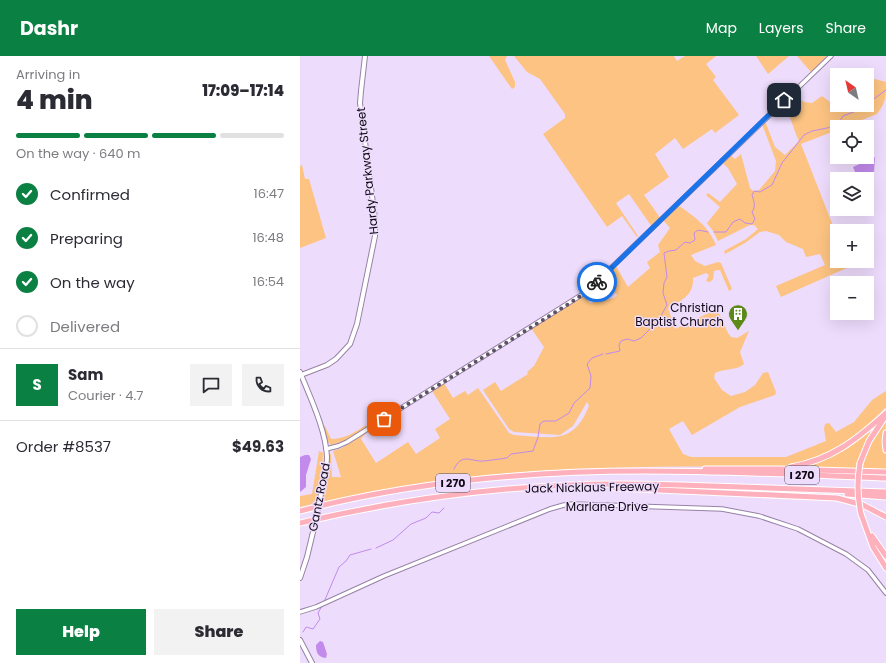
<!DOCTYPE html>
<meta charset="utf-8">
<style>
body{margin:0;font-family:Poppins,sans-serif;background:#f2f2f3;color:#2b2b33;height:100vh;display:flex;flex-direction:column;font-size:15px;white-space:nowrap}
*{box-sizing:border-box;margin:0}
p{font-size:13px;color:#7c7c81}
.icon{flex:none;width:22px;height:22px;fill:none;stroke:currentColor;stroke-width:2;stroke-linecap:round;stroke-linejoin:round}
.map{position:relative;flex:1;overflow:hidden}
.panel{display:flex;flex-direction:column;background:#fff;width:300px}
.panel>*{flex:none}
.needle{width:26px;rotate:326deg}
.tools{position:absolute;left:530px;top:12px;display:grid;gap:8px}
.tools a{display:grid;place-items:center;width:44px;height:44px;border-radius:0px;background:#fff;box-shadow:0 4px 16px #0002;font-size:20px}
.pin{position:absolute;display:grid;place-items:center;width:34px;height:34px;color:#fff;margin:-17px;border-radius:8px;box-shadow:0 2px 6px #0006}
.courier{position:absolute;display:grid;place-items:center;width:40px;height:40px;margin:-20px;border:3px solid #1a73e8;border-radius:50%;background:#fff;color:#222;box-shadow:0 1px 5px #0007}
.overview em{font-style:normal;font-weight:800}
.overview div{display:flex;flex-direction:column-reverse}
.overview{display:flex;align-items:center;justify-content:space-between;height:68px;padding:0 16px}
h1{font-size:26px;font-weight:800;line-height:30px}
.bar{display:grid;grid-template-columns:repeat(4,1fr);gap:6px 4px;align-content:center;height:48px;padding:0 16px}
.bar i{height:5px;border-radius:3px;background:#e1e1e2}
.bar .active{background:#0b8043}
.bar p{grid-column:span 4}
.line{display:flex;align-items:center;gap:10px;padding:0 16px;border-top:1px solid #e1e1e2}
.line div{flex:1}
.round{display:grid;place-items:center;flex:none;width:42px;height:42px;border-radius:0px;background:#f2f2f3}
ol{padding:0 16px;list-style:none}
li{display:flex;align-items:center;gap:12px;height:44px}
li p{margin-inline-start:auto}
li .icon{padding:4px;border-radius:50%;background:#0b8043;color:#fff;stroke-width:4}
li:last-child{color:#7c7c81}
li i{width:22px;height:22px;border:2px solid #e1e1e2;border-radius:50%}
.action{display:flex;gap:8px;margin-top:auto;padding:8px 16px}
.action a{flex:1;height:46px;border-radius:0px;background:#0b8043;color:#fff;font-size:16px;font-weight:800;line-height:46px;text-align:center}
.action a+a{background:#f2f2f3;color:#2b2b33}
header{display:flex;align-items:center;gap:24px;box-sizing:border-box;height:56px;padding:0 20px;background:#0b8043;color:#fff}
header strong{font-size:19px}
nav{display:flex;gap:22px;margin-inline-start:auto;font-size:14px}
main{display:flex;flex:1;min-height:0}
.map>svg:first-child{display:block}
</style>
<header>
<strong>Dashr</strong>
<nav><a>Map</a><a>Layers</a><a>Share</a></nav>
</header>
<main>
<section class="panel">
<div class="overview"><div><h1>4 min</h1><p>Arriving in</p></div><em>17:09–17:14</em></div>
<div class="bar"><i class="active"></i><i class="active"></i><i class="active"></i><i></i><p>On the way · 640 m</p></div>
<ol>
<li><svg class="icon" aria-label="check" viewBox="0 0 24 24"><path d="M5 12l5 5 9-10"/></svg>Confirmed<p>16:47</p></li>
<li><svg class="icon" aria-label="check" viewBox="0 0 24 24"><path d="M5 12l5 5 9-10"/></svg>Preparing<p>16:48</p></li>
<li><svg class="icon" aria-label="check" viewBox="0 0 24 24"><path d="M5 12l5 5 9-10"/></svg>On the way<p>16:54</p></li>
<li><i></i>Delivered</li>
</ol>
<div class="line" style="height:72px"><b class="round" style="background:#0b8043;color:#fff">S</b><div><b>Sam</b><p>Courier · 4.7</p></div><a class="round"><svg class="icon" aria-label="chat" viewBox="0 0 24 24"><path d="M4 5h16v11H9l-5 4z"/></svg></a><a class="round"><svg class="icon" aria-label="phone" viewBox="0 0 24 24"><path d="M5 4h4l2 5-3 2q2 4 5 5l2-3 5 2v4C11 20 4 13 5 4z"/></svg></a></div>
<div class="line" style="height:52px"><div>Order #8537</div><b>$49.63</b></div>
<div class="action"><a>Help</a><a>Share</a></div>
</section>
<div class="map">
<svg width="586" height="607" viewBox="0 0 586 607">
<rect width="100%" height="100%" fill="#eedcfc"/>
<path fill="#fcc382" d="M189 0H207L205 4 215 26V31L212 33Z
M214 0H374L377 5 385 0H416L406 8 416 21 413 24 439 59 415 77 412 73 383 93 375 82 355 98 369 121 344 139 361 163 352 171 329 138 316 147 338 180 337 181 322 160 307 171 243 78 265 62V58L240 23 227 16Z
M456 0H489L468 18Z
M497 0H527L511 16Z
M567 21 586 26C586 41 586 46 577 58L544 71H537V74L501 88 537 180V205H547L549 211 481 241 476 230 525 209 520 198 506 201 503 193 486 186 479 179 466 175 460 176 445 187 425 198 424 195 446 183 458 173 454 169H450L418 185 413 175 407 167 420 151 406 139 408 137 420 146 437 128 428 112 423 107 430 99 435 103 441 98 450 132 453 135 459 134 475 115 476 105 462 68 465 65 475 91 485 99 499 85C493 73 491 59 483 48L493 38 504 46 512 47 522 40 530 46 537 39V49H567Z
M2 109 5 123H9L11 130 26 182 0 192V110Z
M378 150 381 151C397 163 408 170 416 189L391 199 395 205 405 210 418 206 421 207 432 233 429 235 420 214H418L414 215 413 223 410 226 406 225 409 219 406 217 393 222C394 239 382 244 368 252L375 273 417 253 428 277 431 281 437 282 449 275 440 296 444 308C436 315 425 312 415 317L414 322 422 334 431 340 445 336 455 329 463 317 468 316 476 336 475 339 440 351 392 379 383 365 369 373 383 398 391 401H486L526 385 524 373 525 368 529 367 536 376 554 366 572 344 586 335V351C573 364 560 378 545 389 527 402 501 408 480 411 383 410 286 410 189 419 133 424 77 435 22 446L27 422 30 398H31L32 421H41L33 395 42 392 67 376 61 383 76 407 108 386 116 398 140 382 135 373 150 363 132 335 144 327 153 342 165 335 168 339 178 332 205 371 209 377 214 379C251 381 273 390 289 350L287 346 273 370 260 379 214 376 209 373 183 334 195 326 201 335 228 318 227 316 234 310 244 291 231 272 284 239 290 247 314 242 317 239 302 223 316 210 328 231 350 212 347 206 360 196 358 189 370 172 363 164Z
M586 366 584 392 586 399V414L563 413C565 396 575 380 586 366Z
M66 369 67 371 44 385 31 389 28 386 23 371 25 370 31 383C45 383 55 376 66 369Z
M571 375 562 394 556 413 492 412 536 397Z
M19 395 23 397 22 419 17 447 0 451V440L12 438Z"/>
<path fill="#c28aeb" d="M575 101 572 148 569 152 567 147V123H558L553 111Z
M5 399H9L11 403 6 419V431L0 436V401Z
M20 585 23 586 27 598 26 602C18 601 16 597 16 589Z"/>
<g fill="none" stroke-linecap="round" stroke-linejoin="round">
<path stroke="#c28aeb" stroke-width="1" d="M567 48 586 34
M414 176H426L433 166 440 163 445 167 452 168 455 163 452 156C456 151 454 145 452 139L454 135 460 136 472 129 482 107 504 79 512 75 532 71 538 68 543 60 561 53 567 49
M306 298 320 295 319 289 321 285 327 283 334 285 341 282 358 265 367 249 363 237 364 227 367 221 364 197 369 195 376 194 385 186 390 187 395 184 394 177 398 174 408 176
M154 413C162 396 171 406 184 405 192 404 200 403 207 402L211 398 233 395 238 381 240 368 244 365H256L269 357 274 347 290 332 291 320 287 308 292 302 303 298
M76 492 93 484 111 468 126 462 132 456 139 457 144 452
M24 546 39 511 46 505 50 499 71 493
M3 576 6 571 13 573 20 563 18 557 22 550"/>
<defs>
<path id="tertiary" d="M26 393 38 390 47 386 286 236 531 0
M0 556 16 551 84 520 250 453 264 449 273 448 422 453 459 460 498 473 546 498 568 514 586 537"/>
<path id="secondary" d="M0 316C10 341 26 374 27 401 27 414 24 426 21 438
M1 319 27 309 36 303 50 288 57 268 75 180V163L60 47 61 35 65 0
M0 522 7 501 13 476
M0 584 12 607"/>
<path id="motorway" d="M586 377 585 386 586 394
M560 407 569 385 585 361
M491 411C531 404 556 384 586 357
M405 413H479L586 416
M315 432 537 442 563 449 586 461
M547 438 586 441
M0 455C111 426 230 415 344 415 425 415 506 419 586 422
M561 458 573 491 586 512
M0 467C88 446 178 433 269 429 306 427 343 428 381 429 449 431 518 434 586 436
M572 480 586 500"/>
</defs>
<use href="#tertiary" stroke="#9682a6" stroke-width="5.5"/>
<use href="#secondary" stroke="#9682a6" stroke-width="6"/>
<use href="#motorway" stroke="#fff" stroke-width="7"/>
<use href="#tertiary" stroke="#fff" stroke-width="3.5"/>
<use href="#secondary" stroke="#fff" stroke-width="4"/>
<use href="#motorway" stroke="#feb1bc" stroke-width="5"/>
<defs>
<path id="secondary-bridge" d="M13 476 21 438"/>
<path id="motorway-bridge" d="M560 407C557 425 557 440 561 458"/>
</defs>
<use href="#secondary-bridge" stroke="#9682a6" stroke-width="6" stroke-linecap="butt"/>
<use href="#motorway-bridge" stroke="#fff" stroke-width="7" stroke-linecap="butt"/>
<use href="#secondary-bridge" stroke="#fff" stroke-width="4"/>
<use href="#motorway-bridge" stroke="#feb1bc" stroke-width="5"/>
</g>
<g fill="none" stroke-linecap="round" stroke-linejoin="round">
<path stroke="#5d5266" stroke-width="4" stroke-dasharray="0 7.2" d="M84 363 270 247 286 236 297 226"/>
<path stroke="#1a73e8" stroke-width="5" d="M297 226 484 44"/>
</g>
<defs>
<symbol id="building-pin" viewBox="-11 -11 22 30"><path d="M0 17L-7.5 6A9.5 9.5 0 1 1 7.5 6Z" fill="#5c8919" stroke="#eedcfc"/><path d="M-4-6H4V6H1V3H-1V6H-4ZM-2.5-4.3h1.7v1.8h-1.7ZM.8-4.3h1.7v1.8H.8ZM-2.5-1h1.7V.8h-1.7ZM.8-1h1.7V.8H.8Z" fill="#fff"/></symbol>
</defs>
<g fill-rule="evenodd">
<use href="#building-pin" x="427" y="247" width="22" height="30"/>
</g>
<g text-anchor="middle" dominant-baseline="central" stroke-width="3" stroke-linejoin="round" paint-order="stroke">
<g fill="#eedcfc" stroke="#52485a" stroke-width="1">
<rect x="485" y="410" width="34" height="18" rx="3"/>
<rect x="136" y="418" width="34" height="18" rx="3"/>
</g>
<g font-size="11" font-weight="bold" fill="#0f0815">
<text x="502" y="419">I 270</text>
<text x="153" y="427">I 270</text>
</g>
<g font-size="12" fill="#0f0815" stroke="#eedcfc">
<text transform="translate(67 115) rotate(-96)">Hardy Parkway Street</text>
<text transform="translate(292 431) rotate(-1)">Jack Nicklaus Freeway</text>
<text transform="translate(19 441) rotate(-79)">Gantz Road</text>
<text x="307" y="450">Marlane Drive</text>
</g>
<g font-size="12" fill="#0f0815" stroke="#eedcfc" text-anchor="end">
<text x="424" y="251">Christian<tspan x="424" dy="14">Baptist Church</tspan></text>
</g>
</g>
</svg>
<div class="tools">
<a><svg class="needle" viewBox="-14 -14 28 28"><path d="M0-13l5 13h-10z" fill="#e53935"/><path d="M0 13l5-13h-10z" fill="#7c7c81"/></svg></a>
<a><svg class="icon" aria-label="locate" viewBox="0 0 24 24"><circle cx="12" cy="12" r="6"/><path d="M12 2v4M12 18v4M2 12h4M18 12h4"/></svg></a>
<a><svg class="icon" aria-label="layers" viewBox="0 0 24 24"><path d="M12 4l9 5-9 5-9-5zM3 14l9 5 9-5"/></svg></a>
<a>+</a>
<a>−</a>
</div>
<div class="pin" style="left:84px;top:363px;background:#ea580c"><svg class="icon" aria-label="bag" viewBox="0 0 24 24"><path d="M5 8h14l-1 12H6zM9 8a3 3 0 0 1 6 0"/></svg></div>
<div class="pin" style="left:484px;top:44px;background:#1f2937"><svg class="icon" aria-label="home" viewBox="0 0 24 24"><path d="M3 11l9-7 9 7M6 9v11h12V9"/></svg></div>
<div class="courier" style="left:297px;top:226px"><svg class="icon" aria-label="bike" viewBox="0 0 24 24"><circle cx="6" cy="16" r="4"/><circle cx="18" cy="16" r="4"/><path d="M6 16l4-8h5l3 8M10 8l3 8H6M13 5h3"/></svg></div>
</div>
</main>
